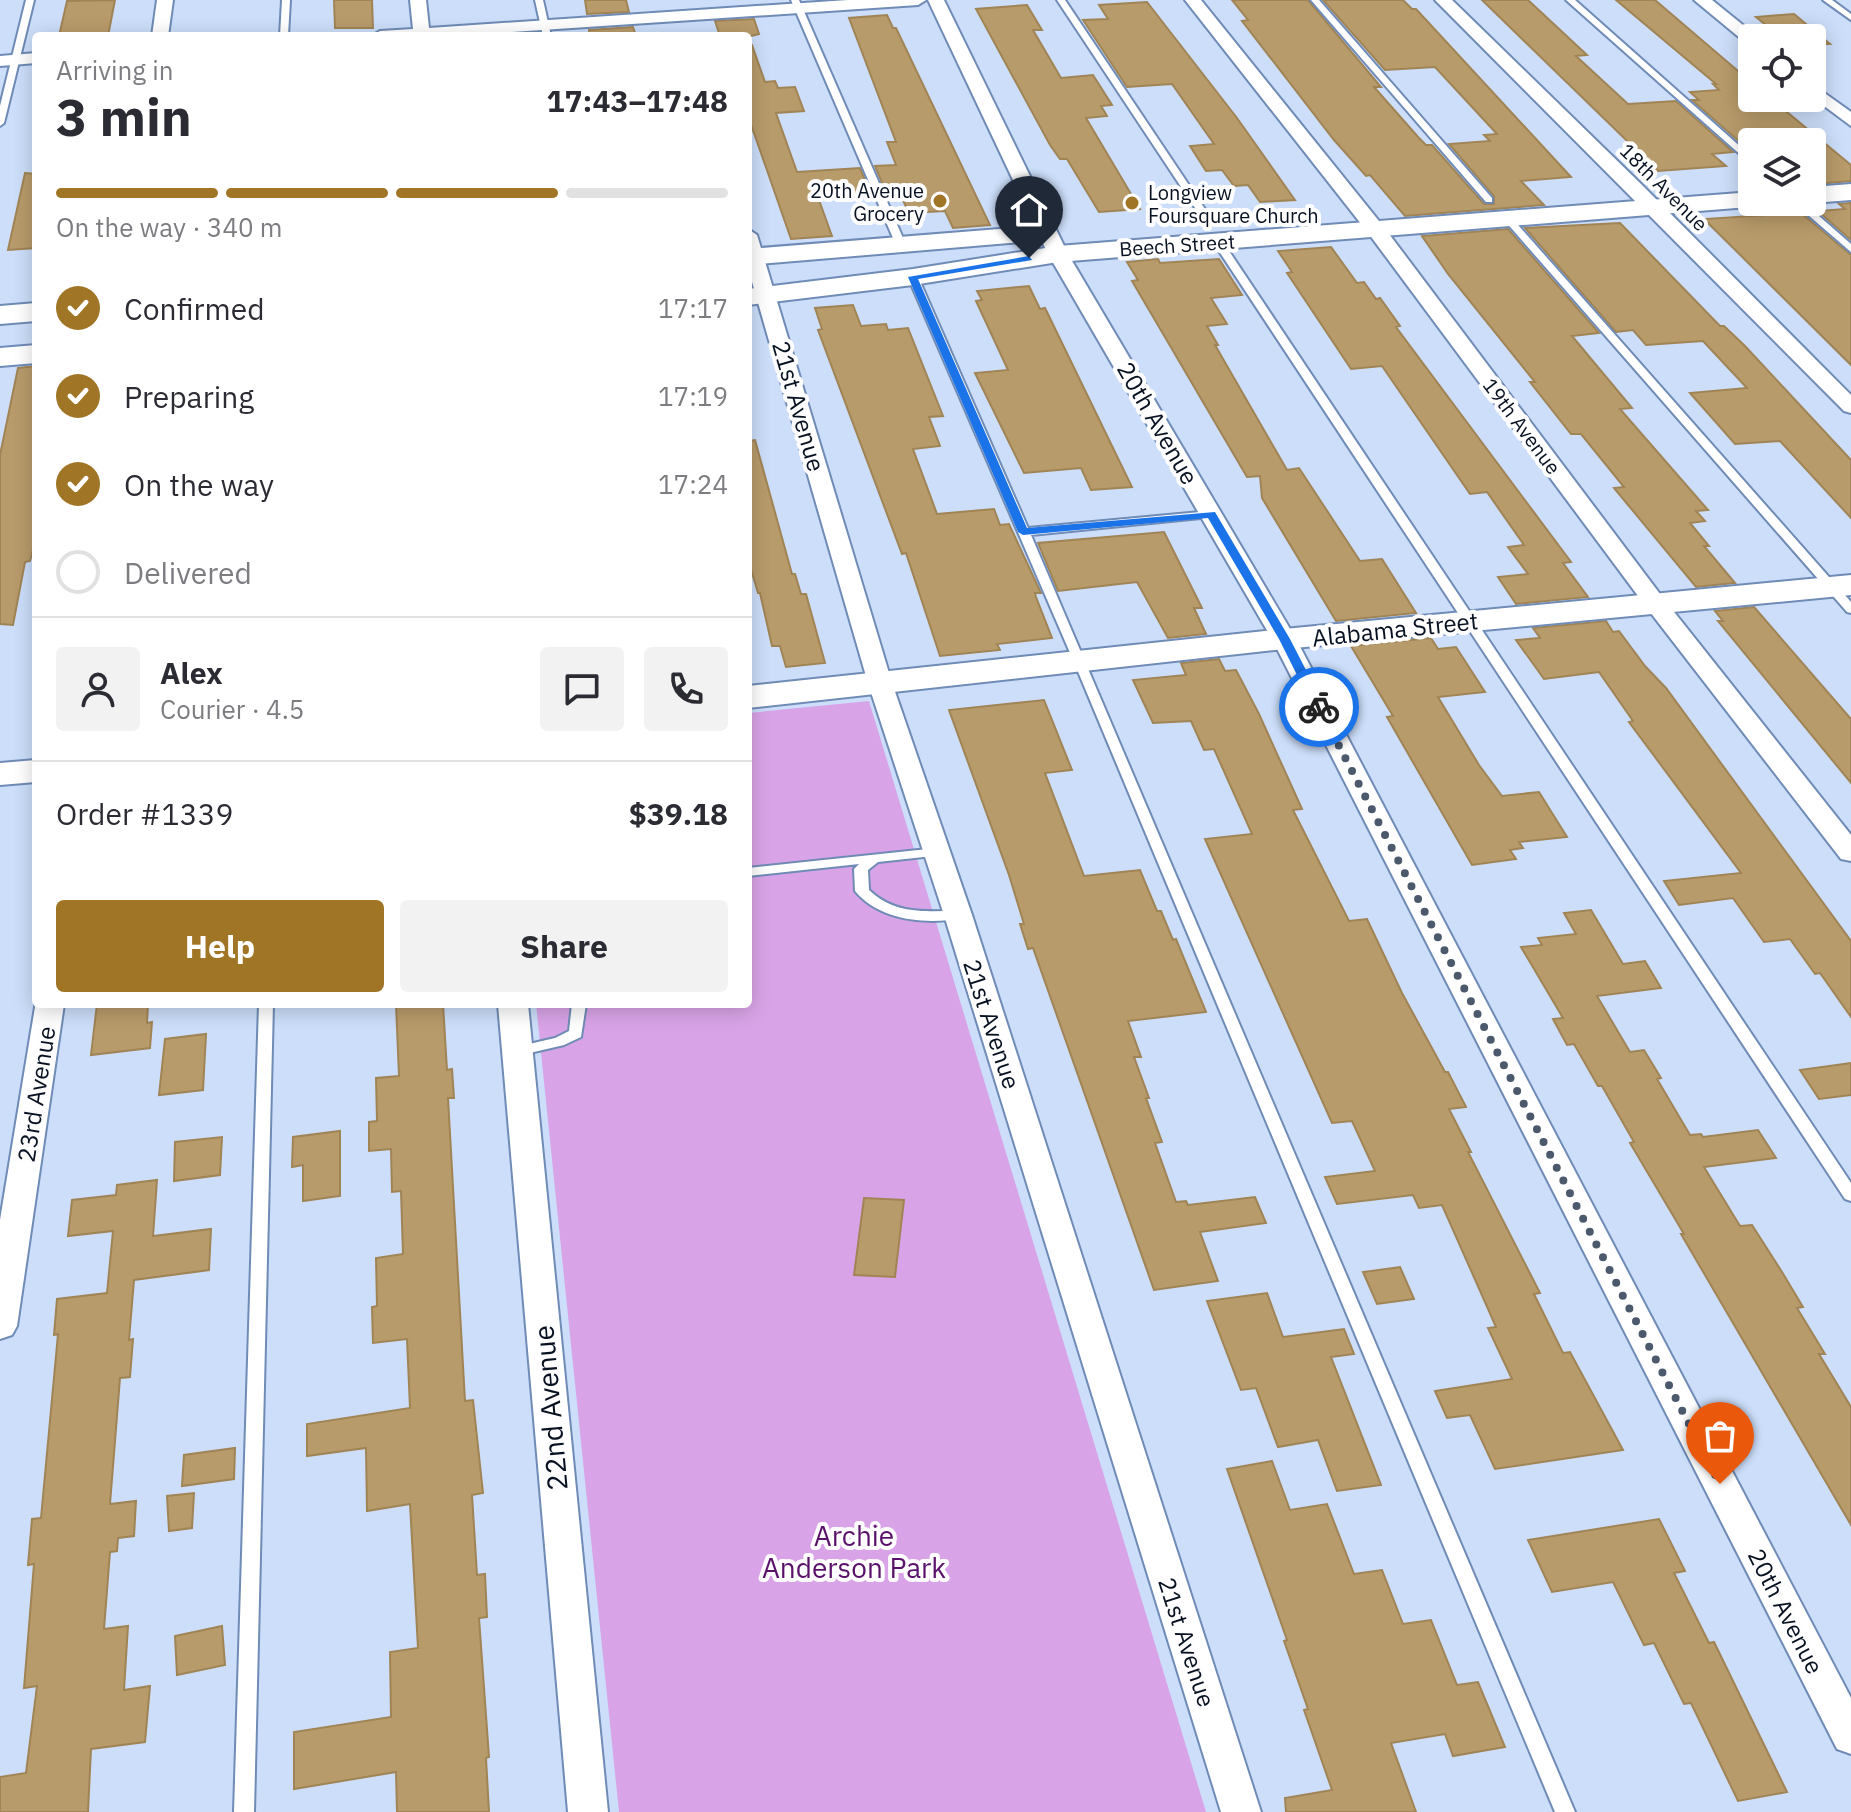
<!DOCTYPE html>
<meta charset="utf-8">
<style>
body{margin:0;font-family:"IBM Plex Sans",sans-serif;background:#f2f2f3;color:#2b2b33;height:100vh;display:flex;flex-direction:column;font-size:30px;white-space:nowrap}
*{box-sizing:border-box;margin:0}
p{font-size:26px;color:#7c7c81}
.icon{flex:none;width:44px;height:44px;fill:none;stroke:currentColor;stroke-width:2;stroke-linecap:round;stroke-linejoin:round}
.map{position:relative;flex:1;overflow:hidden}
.sheet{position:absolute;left:32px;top:32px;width:720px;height:976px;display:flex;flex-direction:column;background:#fff;border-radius:8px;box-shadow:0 4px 20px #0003}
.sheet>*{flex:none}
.fabs{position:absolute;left:1738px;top:24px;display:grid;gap:16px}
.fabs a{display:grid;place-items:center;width:88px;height:88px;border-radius:8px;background:#fff;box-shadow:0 4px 20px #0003;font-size:40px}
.pin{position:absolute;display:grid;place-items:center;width:68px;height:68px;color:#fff;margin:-82px -34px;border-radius:50% 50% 50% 0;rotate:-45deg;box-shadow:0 0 8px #0007}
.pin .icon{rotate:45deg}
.courier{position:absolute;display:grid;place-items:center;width:80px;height:80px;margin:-40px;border:6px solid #1a73e8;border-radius:50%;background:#fff;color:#222;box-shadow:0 2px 10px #0007}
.summary em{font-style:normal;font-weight:800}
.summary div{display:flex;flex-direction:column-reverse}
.summary{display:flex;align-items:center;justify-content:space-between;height:136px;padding:0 24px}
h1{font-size:52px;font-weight:800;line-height:60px}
.bar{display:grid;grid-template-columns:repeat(4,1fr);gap:12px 8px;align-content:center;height:96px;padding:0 24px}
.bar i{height:10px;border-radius:6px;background:#e1e1e2}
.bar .on{background:#a07525}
.bar p{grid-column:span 4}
.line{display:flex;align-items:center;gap:20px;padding:0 24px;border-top:2px solid #e1e1e2}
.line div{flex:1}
.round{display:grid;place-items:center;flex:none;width:84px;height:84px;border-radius:8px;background:#f2f2f3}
ol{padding:0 24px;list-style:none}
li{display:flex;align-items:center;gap:24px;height:88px}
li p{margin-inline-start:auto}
li .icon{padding:8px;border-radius:50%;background:#a07525;color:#fff;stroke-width:4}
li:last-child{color:#7c7c81}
li i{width:44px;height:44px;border:4px solid #e1e1e2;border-radius:50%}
.button{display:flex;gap:16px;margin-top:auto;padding:16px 24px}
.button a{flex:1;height:92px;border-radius:8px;background:#a07525;color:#fff;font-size:32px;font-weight:800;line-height:92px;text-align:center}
.button a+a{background:#f2f2f3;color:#2b2b33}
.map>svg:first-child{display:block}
</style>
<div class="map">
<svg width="1851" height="1812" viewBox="0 0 1851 1812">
<rect width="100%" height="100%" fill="#ccdefa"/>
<path fill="#d9a4e7" d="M869 701 1206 1812H619L536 1004H748V713Z"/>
<path fill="#b89b6b" stroke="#a18455" stroke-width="2" d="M115 0 108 36H59L67 1Z
M334 0H372L373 28H335Z
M585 0H626L629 12 587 14Z
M1232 0H1308L1381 87H1374L1419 138 1426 145H1432L1484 204H1494V196L1449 144 1490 141 1484 135 1497 134 1435 67 1385 70 1323 0H1403L1412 9H1416L1571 177 1521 181 1544 205 1405 216 1370 175 1366 176 1334 140 1242 21 1248 20Z
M1482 0H1528L1587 55 1576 56 1628 104 1676 101 1733 152 1712 154 1726 166 1658 171Z
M1616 0H1655L1752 83V98H1770L1851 165V181L1817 184 1812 179V142H1752L1750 151 1692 100H1699L1690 92 1719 90 1713 84H1716Z
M1147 2 1237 118 1295 200 1260 202 1248 185 1234 186 1222 170 1206 171 1190 146 1214 144 1172 84 1127 87 1083 20 1108 19 1099 5Z
M1027 5 1042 30H1033L1061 78 1093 75 1112 105 1101 106 1107 116 1086 118 1140 209 1099 212 1067 159H1060L1050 145 976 9Z
M1794 14 1830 44 1812 45V38H1782L1756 17Z
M887 15 893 28H896L990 225 953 228 945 211 909 213 900 194 887 195 875 166 896 165 887 142H896L849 18Z
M754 19 759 34 751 36H720L715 21Z
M633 27 636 36H590L589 30Z
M752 45 765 82 775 81 778 88 795 87 804 111 776 113 797 172 860 168 872 196 819 200 832 236 791 239 748 116V46Z
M25 173 36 174V248L8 250Z
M1851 203V240L1818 211 1845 209 1839 204Z
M1801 213 1851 255V365L1704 219Z
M1620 223 1720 326H1724L1745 346 1851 460V518L1780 441 1735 444 1690 393 1747 388 1703 341 1646 345 1633 330 1616 332 1525 228Z
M1508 229 1599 333 1572 336 1632 408 1620 409 1708 510 1696 511 1705 521 1690 523 1709 546H1704L1735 583 1696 587 1614 488 1624 487 1581 434H1571L1530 382H1535L1448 274 1422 236Z
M1331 247 1357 283 1364 282 1376 299 1380 298 1400 326 1396 327 1571 562 1563 563 1588 597 1516 604 1498 577 1528 574 1508 547 1524 545 1487 492 1470 494 1382 366 1351 369 1287 273 1292 272 1278 251Z
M1158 259 1160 263 1219 259 1242 295 1211 298 1227 324 1207 326 1218 345H1215L1287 470 1299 468 1360 561 1382 559 1416 613 1336 621 1262 498 1260 476 1247 477 1132 281 1138 280 1127 262Z
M1029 286 1040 309 1045 308 1132 487 1091 490 1081 468 1024 473 975 373 1008 370 976 301 982 300 977 291Z
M853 305 861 326 886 324 888 330 908 328 943 416 929 417 940 446 913 449 937 514 994 509 1000 525 1009 524 1041 593H1035L1036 597 1052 638 997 644 1000 650 940 656 906 553 902 554 818 330 822 329 815 308Z
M36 366V539L30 561 25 562 13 625 0 624V455L18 368Z
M755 440 792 574H795L801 594H806L825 663 786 667 780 646H772L760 593H758L748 559V441Z
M1164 532 1202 608H1194L1206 634 1168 638 1137 582 1058 591 1038 543Z
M1754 607 1851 719V783L1718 621H1723L1715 611Z
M1606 621 1613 632 1619 631 1645 666 1666 688 1851 941V1017L1820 973 1815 974 1790 939 1764 942 1733 898 1679 905 1664 881 1741 873 1629 722 1633 721 1599 672 1544 679 1516 640 1540 638 1533 628Z
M1431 638 1438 649 1456 647 1485 692 1438 697 1479 765 1502 796 1539 792 1567 837 1519 842 1523 848 1510 850 1516 859 1472 865 1387 717 1393 716 1351 646Z
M1219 659 1225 671 1236 670 1259 714 1302 809 1293 810 1349 921 1367 919 1402 993 1445 1072H1448L1466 1107 1449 1109 1471 1152H1468L1540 1293 1534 1294 1563 1353 1570 1352 1623 1450 1495 1469 1470 1415 1447 1418 1435 1391 1512 1379 1488 1328 1496 1327 1442 1205 1419 1208 1413 1195 1337 1204 1325 1177 1375 1171 1352 1121 1332 1123 1205 839 1252 834 1214 749 1204 750 1191 721 1153 723 1133 680 1186 675 1181 663Z
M1044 700 1072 770 1045 773 1084 876 1140 870 1157 911H1161L1173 940 1176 939 1206 1012 1128 1021 1141 1057H1134L1149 1098H1146L1162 1142 1155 1143 1176 1202 1186 1201 1188 1205 1255 1197 1266 1223 1200 1232 1218 1281 1154 1290 1033 948 1028 949 1020 924H1024L1009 875 949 710Z
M1591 910 1623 964 1645 961 1661 988 1597 996 1630 1052 1644 1050 1661 1078 1657 1079 1690 1135 1701 1134 1703 1137 1758 1130 1776 1158 1704 1167 1740 1226 1752 1225 1782 1272 1803 1307 1797 1308 1825 1354H1819L1851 1407V1525L1681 1234H1684L1630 1143 1634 1142 1602 1086H1598L1574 1044 1567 1045 1553 1019 1563 1018 1521 947 1542 945 1538 938 1576 934 1564 913Z
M97 1004H148L147 1023 152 1022 150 1048 91 1055Z
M396 1004H443L447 1070 452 1069 454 1098H448L465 1401 473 1400 483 1493 472 1495 477 1575 485 1574 487 1617 479 1618 489 1757 486 1758 489 1812H397L396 1772 294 1789V1732L391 1717 390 1652 418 1648 410 1504 367 1511 366 1448 307 1456V1424L410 1408 407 1339 373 1343 372 1307 377 1306 376 1258 403 1254 401 1191 392 1192 391 1149 369 1151V1122L377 1121 376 1078 399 1076Z
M206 1034 203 1090 159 1095 165 1039Z
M1851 1063V1095L1819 1099 1800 1070Z
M340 1131V1196L303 1201V1165L292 1167 293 1137Z
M222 1137 220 1175 174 1181 175 1142Z
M157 1180 153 1236 211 1229 209 1270 134 1280 129 1340 133 1339 130 1377 120 1378 110 1504 136 1501 134 1536 118 1538 117 1551 110 1552 104 1629 128 1626 124 1690 150 1686 145 1742 91 1749 88 1812H0V1777L26 1773 37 1686 24 1688 34 1564 28 1565 32 1519 41 1518 58 1334 54 1335 57 1299 107 1293 113 1231 68 1236 72 1200 116 1195 117 1185Z
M864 1198 904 1200 895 1277 854 1275Z
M1400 1267 1414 1299 1377 1304 1363 1272Z
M1267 1293 1283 1337 1344 1329 1354 1354 1331 1357 1381 1485 1337 1491 1318 1440 1278 1447 1256 1388 1241 1390 1207 1301Z
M235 1448 234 1479 182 1486 184 1455Z
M1272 1461 1290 1510 1327 1504 1354 1574 1382 1570 1403 1624 1431 1620 1457 1685 1478 1682 1505 1747 1453 1756 1445 1734 1391 1743 1416 1812H1286L1285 1798 1332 1790 1304 1710 1308 1709 1284 1641 1287 1640 1227 1469Z
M194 1493 192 1528 169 1531 167 1496Z
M1659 1519 1685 1571 1674 1573 1709 1643 1714 1642 1787 1792 1738 1801 1691 1703 1684 1704 1654 1643 1644 1645 1613 1582 1552 1592 1528 1540Z
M222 1626 225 1665 177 1675 175 1636Z"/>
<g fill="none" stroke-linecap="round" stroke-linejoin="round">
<defs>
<path id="lane" d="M26 0H34L4 123 0 126V106Z
M282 0H290L288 36H280Z
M535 0H543L551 36H543Z
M791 0H799L906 245 904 247 896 245Z
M1057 0H1065L1213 221 1211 223H1205Z
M1311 0H1319L1492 198V202H1486Z
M1566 0H1575L1752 157V165Z
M1823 0H1832L1851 14V20Z
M1793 202H1803L1851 244V252Z
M1505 217H1511L1851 602V613L1847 612 1505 221Z
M1218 239 1223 242 1851 1183V1201L1845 1199 1213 242Z
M913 274 918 277 1028 528 1211 511 1217 514 1211 517 1031 535 1575 1812H1555L1074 662 908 277Z
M937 848 942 849 944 852 942 855 878 862 868 870 869 890C895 915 925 911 958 911L963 912 965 915 963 918C927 925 880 921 855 891L854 869 859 864 748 876V868Z
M259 1004H273L254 1812H234Z
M572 1004H586L581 1037 564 1045 517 1056 512 1054 510 1051 512 1048 555 1038 569 1031Z"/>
<path id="street" d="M157 0H173L168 36H152Z
M410 0H426L429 28 848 0H926L918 5 452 36H372L380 31 413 29Z
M928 0H944L1068 254 1296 639 1851 1698V1754L1837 1749 1272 639 1048 254Z
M1185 0H1201L1383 226 1663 598 1851 835V861L1841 859 1647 608 1369 234Z
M1435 0H1452L1641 184 1851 395V413L1844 411Z
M1694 0H1712L1759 38H1752V45L1746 43Z
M36 53V63L0 66V56Z
M1812 84 1851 112V126L1812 97Z
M748 229 757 235 892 683 972 915 1261 1812H1221L944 915 868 683 748 268Z
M36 1001V1004H64L17 1326 12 1335 0 1339V1220Z
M498 1004H528L608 1812H568Z"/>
<path id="secondary" d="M1851 184V200L1812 203 1809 202H1812V187Z
M1752 192V202H1764L1761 206 1058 262 913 285 748 305V289L913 269 1058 246Z
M1023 227 1033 229 1036 235 1033 241 748 265V249Z
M36 303V321L0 324V306Z
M36 345V363L0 366V348Z
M1851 575V595L1284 649 748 708V686L1284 629Z
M36 760V782L0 785V763Z"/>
</defs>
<use href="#lane" stroke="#6f8bb6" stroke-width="4"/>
<use href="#street" stroke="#6f8bb6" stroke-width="4"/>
<use href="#secondary" stroke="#6f8bb6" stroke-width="4"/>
<use href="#lane" fill="#fff" fill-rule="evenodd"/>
<use href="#street" fill="#fff" fill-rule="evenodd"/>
<use href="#secondary" fill="#fff" fill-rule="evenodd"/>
</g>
<path fill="#1a73e8" d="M1029 256 1032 260 918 279 1027 528 1215 512 1290 639 1325 707 1323 709 1313 707 1279 639 1208 518 1023 535 1018 532 908 277Z"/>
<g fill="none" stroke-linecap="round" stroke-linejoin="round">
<path stroke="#4c596d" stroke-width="8" stroke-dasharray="0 14.4" d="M1319 707 1720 1484"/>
</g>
<g fill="#a07525" stroke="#fefefe" stroke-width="3">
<circle cx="940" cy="201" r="8"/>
<circle cx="1132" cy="203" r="8"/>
</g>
<g text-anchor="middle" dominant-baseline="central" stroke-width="8" stroke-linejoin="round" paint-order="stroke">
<g font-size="20" fill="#071121" stroke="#fefefe">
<text transform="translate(1664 187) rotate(45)">18th Avenue</text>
<text transform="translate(1177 245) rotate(-4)">Beech Street</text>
<text transform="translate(1522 426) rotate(53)">19th Avenue</text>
</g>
<g font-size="20" fill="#071121" stroke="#fefefe" text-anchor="end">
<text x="924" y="190">20th Avenue<tspan x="924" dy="23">Grocery</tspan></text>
<text x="1148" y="192" text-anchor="start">Longview<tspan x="1148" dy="23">Foursquare Church</tspan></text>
</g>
<g font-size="24" fill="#071121" stroke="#fefefe">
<text transform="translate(799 406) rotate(74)">21st Avenue</text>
<text transform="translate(1158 423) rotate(60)">20th Avenue</text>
<text transform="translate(1395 629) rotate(-6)">Alabama Street</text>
<text transform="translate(992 1024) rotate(72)">21st Avenue</text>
<text transform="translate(36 1094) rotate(-81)">23rd Avenue</text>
<text transform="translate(1786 1611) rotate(63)">20th Avenue</text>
<text transform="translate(1187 1642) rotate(72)">21st Avenue</text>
</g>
<g font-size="28" fill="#071121" stroke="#fefefe">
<text transform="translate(550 1408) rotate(-95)">22nd Avenue</text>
</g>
<g font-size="28" fill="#59116a" stroke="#fefefe">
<text x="854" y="1535">Archie<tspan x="854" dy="32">Anderson Park</tspan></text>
</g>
</g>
</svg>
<div class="fabs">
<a><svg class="icon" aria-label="locate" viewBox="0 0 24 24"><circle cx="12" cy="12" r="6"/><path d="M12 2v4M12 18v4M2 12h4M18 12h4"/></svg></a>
<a><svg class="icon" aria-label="layers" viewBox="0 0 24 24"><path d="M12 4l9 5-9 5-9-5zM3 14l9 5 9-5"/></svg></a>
</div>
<div class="pin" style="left:1720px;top:1484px;background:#ea580c"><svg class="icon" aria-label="bag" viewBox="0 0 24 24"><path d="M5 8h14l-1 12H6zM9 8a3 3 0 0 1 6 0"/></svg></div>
<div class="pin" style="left:1029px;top:258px;background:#1f2937"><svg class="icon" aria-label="home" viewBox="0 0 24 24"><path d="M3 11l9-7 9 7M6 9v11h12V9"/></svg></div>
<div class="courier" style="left:1319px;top:707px"><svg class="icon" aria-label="bike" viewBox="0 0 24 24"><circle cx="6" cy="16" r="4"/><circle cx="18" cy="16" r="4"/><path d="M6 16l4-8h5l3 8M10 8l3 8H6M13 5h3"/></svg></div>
<section class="sheet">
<div class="summary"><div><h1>3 min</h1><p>Arriving in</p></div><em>17:43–17:48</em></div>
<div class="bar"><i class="on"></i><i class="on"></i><i class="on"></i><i></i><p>On the way · 340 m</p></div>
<ol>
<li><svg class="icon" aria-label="check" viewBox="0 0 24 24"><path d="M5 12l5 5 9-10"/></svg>Confirmed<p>17:17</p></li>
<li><svg class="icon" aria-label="check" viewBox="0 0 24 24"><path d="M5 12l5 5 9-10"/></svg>Preparing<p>17:19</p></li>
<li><svg class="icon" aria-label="check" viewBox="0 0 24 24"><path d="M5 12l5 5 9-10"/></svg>On the way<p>17:24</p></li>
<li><i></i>Delivered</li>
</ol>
<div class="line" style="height:144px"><a class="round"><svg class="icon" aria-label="person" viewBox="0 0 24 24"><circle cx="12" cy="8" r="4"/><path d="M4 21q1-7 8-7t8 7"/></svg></a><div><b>Alex</b><p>Courier · 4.5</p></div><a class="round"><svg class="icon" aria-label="chat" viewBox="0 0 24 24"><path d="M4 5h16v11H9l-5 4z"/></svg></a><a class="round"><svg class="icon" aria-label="phone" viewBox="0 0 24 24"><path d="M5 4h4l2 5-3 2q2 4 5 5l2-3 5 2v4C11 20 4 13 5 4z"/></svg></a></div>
<div class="line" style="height:104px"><div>Order #1339</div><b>$39.18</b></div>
<div class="button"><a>Help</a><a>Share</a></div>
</section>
</div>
